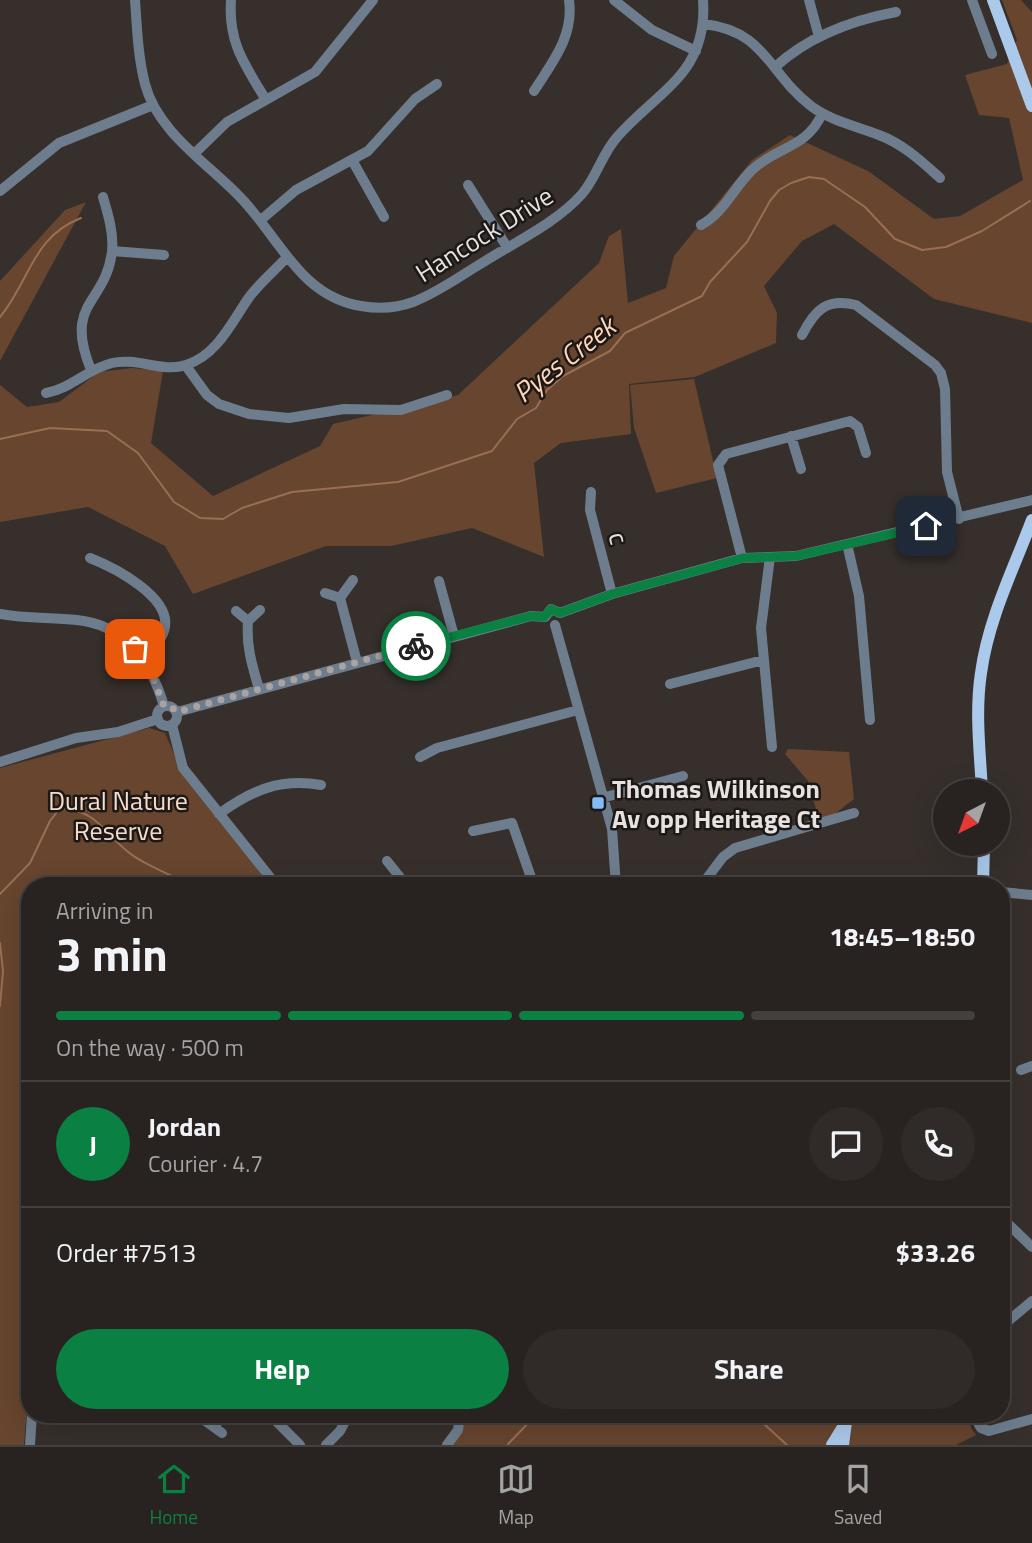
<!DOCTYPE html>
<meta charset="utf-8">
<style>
body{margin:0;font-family:"Titillium Web",sans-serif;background:#302b29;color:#f1f3f6;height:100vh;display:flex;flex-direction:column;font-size:26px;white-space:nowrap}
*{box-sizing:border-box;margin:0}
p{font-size:23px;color:#a5a4a5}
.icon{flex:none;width:38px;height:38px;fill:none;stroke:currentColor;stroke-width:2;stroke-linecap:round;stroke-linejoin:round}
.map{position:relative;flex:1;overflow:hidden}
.details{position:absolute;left:21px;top:877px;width:989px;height:546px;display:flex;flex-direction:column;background:#282320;border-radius:28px;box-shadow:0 7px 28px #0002,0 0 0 2px #44403e}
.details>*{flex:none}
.needle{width:46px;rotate:221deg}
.controls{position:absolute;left:933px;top:779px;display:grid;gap:14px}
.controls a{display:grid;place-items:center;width:77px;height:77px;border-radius:50%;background:#282320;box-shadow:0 7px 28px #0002,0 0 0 2px #44403e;font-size:35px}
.pin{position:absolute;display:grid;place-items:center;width:60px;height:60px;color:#fff;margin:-30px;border-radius:14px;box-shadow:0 4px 10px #0006}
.courier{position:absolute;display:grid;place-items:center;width:70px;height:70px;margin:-35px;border:5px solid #0b8043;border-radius:50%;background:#fff;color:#222;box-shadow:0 2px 9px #0007}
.headline em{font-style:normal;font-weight:700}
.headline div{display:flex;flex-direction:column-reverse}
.headline{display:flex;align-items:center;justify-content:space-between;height:119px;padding:0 35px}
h1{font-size:46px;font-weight:700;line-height:52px}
.bar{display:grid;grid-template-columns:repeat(4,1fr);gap:10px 7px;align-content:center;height:84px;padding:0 35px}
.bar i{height:9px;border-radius:5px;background:#44403e}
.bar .active{background:#0b8043}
.bar p{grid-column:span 4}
.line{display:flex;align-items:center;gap:18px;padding:0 35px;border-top:2px solid #44403e}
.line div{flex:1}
.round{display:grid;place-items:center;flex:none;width:74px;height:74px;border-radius:37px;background:#302b29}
.primary-button{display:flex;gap:14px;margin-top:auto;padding:14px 35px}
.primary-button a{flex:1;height:80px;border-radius:42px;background:#0b8043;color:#fff;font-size:28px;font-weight:700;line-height:80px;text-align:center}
.primary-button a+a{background:#302b29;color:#f1f3f6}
.tabs{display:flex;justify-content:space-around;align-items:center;height:98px;border-top:2px solid #44403e;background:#282320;font-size:19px;color:#a5a4a5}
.tabs a{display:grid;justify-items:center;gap:4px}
.tabs .active{color:#0b8043}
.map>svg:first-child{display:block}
</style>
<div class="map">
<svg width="1032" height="1445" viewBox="0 0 1032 1445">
<rect width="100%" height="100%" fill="#362f2b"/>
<path fill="#67452f" d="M1002 0H1021L1032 12V323L934 299 834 224 802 241 764 286 777 313 776 343 695 377 629 384 631 434 561 443 534 463 544 557 472 528 391 546H326L193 594 165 546 88 507 0 522V385L27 407 59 402 99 372 132 368 163 371 151 443 213 496 320 446 333 424 458 395 599 263 609 236 621 229 628 303 666 288 674 256 752 160 790 135 868 171 934 219 960 216 1023 180 1009 118 979 115 965 75 1007 64 1017 40Z
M86 202 0 361V281L65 210Z
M694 379 717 478 656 493 634 428 630 385Z
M149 728 165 733 184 777 270 885 30 886V1370L24 1445H0V768Z
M788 749 849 752 854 799 835 814 819 820 808 781 785 754Z
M464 1414H804L814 1420 862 1422 864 1414H968L971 1428 976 1435 956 1445H453L462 1432Z"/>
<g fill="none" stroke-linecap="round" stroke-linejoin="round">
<path stroke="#996e53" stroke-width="2" d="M0 317C30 281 32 237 81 218
M0 439 50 428 107 431 138 453 174 502 200 518 223 519 242 508 292 492 398 482 492 451 517 419 536 408 547 390 563 376 610 351 625 333 702 296 710 282 747 242 770 201 779 190 791 183 809 177 824 179 865 207 895 239 922 250 946 247 982 231 1030 201
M0 894 30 863 50 821 60 808C98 811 102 831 127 851 144 866 171 873 190 886
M0 943 3 971 0 1006
M753 1414 787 1445
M508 1444 537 1414"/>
<path stroke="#6e7d8d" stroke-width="10" d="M135 0C137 28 138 57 145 84 157 131 207 163 239 196 279 236 299 296 361 306 378 309 397 308 413 302 437 293 460 276 482 263 515 242 555 224 582 194 597 177 602 153 618 136 659 90 708 73 703 0
M231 0C228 43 245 65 266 100
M614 0 652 30 696 51
M809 0 819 37
M972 0 992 54
M704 24C766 31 768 73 811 106 831 121 856 126 879 135 903 144 921 161 940 178
M775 67C808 37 853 20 896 12
M534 91C553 61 574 36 569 0
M195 153 227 122 315 72 373 0
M352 160 384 217
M468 185 507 247
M0 191 59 143 153 105
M262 219 296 190 368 151 415 99 437 84
M701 225C724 213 734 187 752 170 777 146 806 149 822 114
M112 251 164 255
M802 335C815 310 826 298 856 305L935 365 941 373 945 389 947 472 959 519
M186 366 207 395 219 404 249 414 289 418 344 409 401 410 447 395
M91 370C63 301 106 305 112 251 114 234 108 214 103 197
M46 393C71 389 87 369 112 363 137 357 162 373 186 365 218 355 232 321 250 296 261 282 275 270 287 257
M791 436 801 469
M591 492 590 510 612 594
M847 544 859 596 870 720
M770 557 761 628 772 747
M90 558C113 567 175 598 164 631 161 641 151 651 146 659
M742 558 718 465 726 454 850 421 858 427 866 453
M353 580 340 598 357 662
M439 581 454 636
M325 593 340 598
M236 611 248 621
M560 613 612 594 742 558 796 556 1032 500
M0 614C26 619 51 617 77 620 126 625 151 662 164 706
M545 617 551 609 560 613
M555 625 612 829 616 886
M670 684 763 660
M259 689C252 665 246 646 248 621L260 610
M157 716a10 10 0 1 1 20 0a10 10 0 1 1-20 0Z
M177 712 531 616 545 617
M172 725 183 768 277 886
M420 757 437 748 578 710
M0 762 76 738 118 732 158 719
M602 798 683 776
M219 814C252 790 280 778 321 785
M473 831 512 823 534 886
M387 861 407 886
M701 886 723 857 735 848 854 813
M916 886 935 880 967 886
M1001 892 1032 895
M1021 1070 1032 1066
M1001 1217 1032 1247
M1001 1327 1032 1301
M269 1414 300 1445
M973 1414 981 1428 989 1431 1032 1419
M204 1420 222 1433
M214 1425 226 1414
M30 1445 32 1414
M326 1445 340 1431 349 1414
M447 1445 458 1430 460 1414"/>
<path stroke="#abc9eb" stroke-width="12" d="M993 0 1032 106
M982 791C980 752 975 712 981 673 988 620 1013 570 1032 520
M983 886 984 844
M832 1445 845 1424
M843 1445 847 1414"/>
</g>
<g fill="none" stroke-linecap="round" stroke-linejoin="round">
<path stroke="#a9a3a1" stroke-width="7" stroke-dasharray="0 12.6" d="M135 649 146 659 164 706H170L177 712 416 646"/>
<path stroke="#0b8043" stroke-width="9" d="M416 646 531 616 544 617 551 609 560 613 612 594 743 558 796 556 926 526"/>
</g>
<rect fill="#83bcfb" stroke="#1b1816" stroke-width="2.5" x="591" y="796" width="14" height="14" rx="3.5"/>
<g text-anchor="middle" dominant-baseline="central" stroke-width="5" stroke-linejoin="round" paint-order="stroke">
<g font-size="26" fill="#e7e2e0" stroke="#1b1816">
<text transform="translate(484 234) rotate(-32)">Hancock Drive</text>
<text transform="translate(619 538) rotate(75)">c</text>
</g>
<g font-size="26" font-weight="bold" fill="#e7e2e0" stroke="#1b1816" text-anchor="start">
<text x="612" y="788">Thomas Wilkinson<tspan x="612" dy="30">Av opp Heritage Ct</tspan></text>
</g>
<g font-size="26" fill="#f7dbca" stroke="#1b1816">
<text x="118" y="800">Dural Nature<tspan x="118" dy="30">Reserve</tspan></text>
</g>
<g font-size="28" font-style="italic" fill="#ffd4bb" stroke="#1b1816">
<text transform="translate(564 359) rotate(-38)">Pyes Creek</text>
</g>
</g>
</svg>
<div class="controls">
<a><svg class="needle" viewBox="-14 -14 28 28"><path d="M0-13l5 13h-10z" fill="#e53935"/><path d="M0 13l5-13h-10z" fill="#a5a4a5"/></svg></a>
</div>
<div class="pin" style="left:135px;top:649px;background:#ea580c"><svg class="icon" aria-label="bag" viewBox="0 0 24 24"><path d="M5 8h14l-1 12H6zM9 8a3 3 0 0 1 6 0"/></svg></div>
<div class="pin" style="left:926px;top:526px;background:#1f2937"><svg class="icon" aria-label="home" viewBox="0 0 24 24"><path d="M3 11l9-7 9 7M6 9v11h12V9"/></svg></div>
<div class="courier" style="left:416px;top:646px"><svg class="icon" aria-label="bike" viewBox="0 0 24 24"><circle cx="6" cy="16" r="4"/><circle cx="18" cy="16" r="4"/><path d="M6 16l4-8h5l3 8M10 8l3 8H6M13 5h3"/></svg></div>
<section class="details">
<div class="headline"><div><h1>3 min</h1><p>Arriving in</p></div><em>18:45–18:50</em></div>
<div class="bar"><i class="active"></i><i class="active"></i><i class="active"></i><i></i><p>On the way · 500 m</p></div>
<div class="line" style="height:126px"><b class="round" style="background:#0b8043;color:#fff">J</b><div><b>Jordan</b><p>Courier · 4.7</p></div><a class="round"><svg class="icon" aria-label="chat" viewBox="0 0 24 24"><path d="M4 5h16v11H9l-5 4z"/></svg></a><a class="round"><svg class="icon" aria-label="phone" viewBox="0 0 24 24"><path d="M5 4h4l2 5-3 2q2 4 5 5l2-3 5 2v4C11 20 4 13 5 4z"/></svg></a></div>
<div class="line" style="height:91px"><div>Order #7513</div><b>$33.26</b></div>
<div class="primary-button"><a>Help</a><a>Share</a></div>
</section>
</div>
<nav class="tabs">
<a class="active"><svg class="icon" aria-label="home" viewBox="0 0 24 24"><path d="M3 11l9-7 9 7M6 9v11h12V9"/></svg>Home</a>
<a><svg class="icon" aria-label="map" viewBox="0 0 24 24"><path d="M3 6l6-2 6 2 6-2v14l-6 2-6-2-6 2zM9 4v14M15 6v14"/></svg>Map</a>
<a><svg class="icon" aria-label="saved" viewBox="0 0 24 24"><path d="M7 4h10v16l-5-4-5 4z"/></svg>Saved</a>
</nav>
